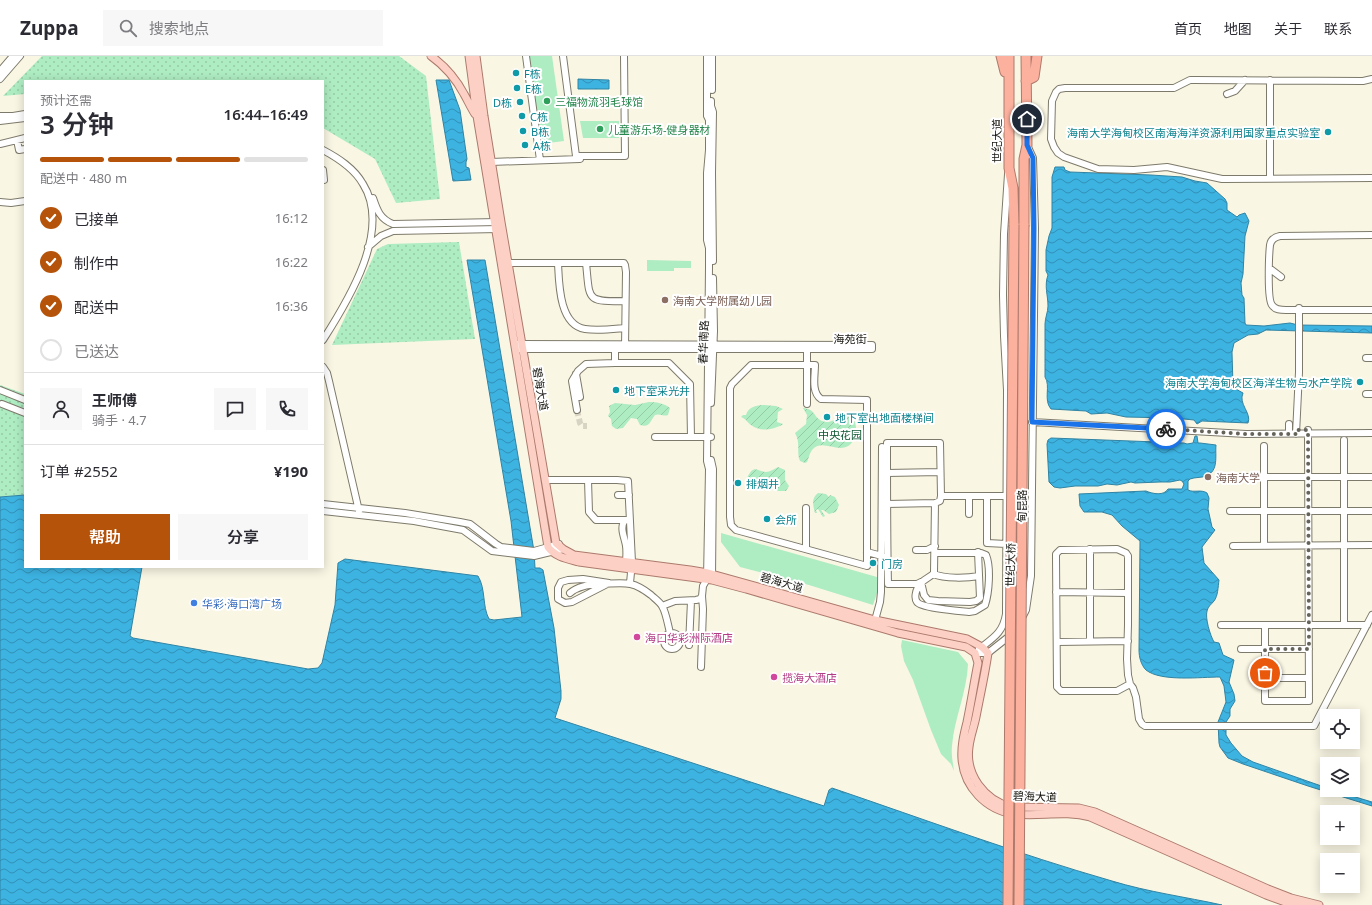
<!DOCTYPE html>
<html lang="zh">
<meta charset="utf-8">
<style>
body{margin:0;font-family:"Noto Sans","Noto Sans SC",sans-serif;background:#f7f7f7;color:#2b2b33;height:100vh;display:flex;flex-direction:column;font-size:15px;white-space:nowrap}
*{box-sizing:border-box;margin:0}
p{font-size:13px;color:#7c7c81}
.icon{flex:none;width:22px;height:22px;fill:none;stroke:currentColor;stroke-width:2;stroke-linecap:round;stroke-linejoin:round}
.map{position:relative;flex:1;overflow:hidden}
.drawer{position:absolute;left:24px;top:24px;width:300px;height:488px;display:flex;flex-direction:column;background:#fff;border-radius:0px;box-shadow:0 2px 10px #0003}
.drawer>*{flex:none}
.fabs{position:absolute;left:1320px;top:653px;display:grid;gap:8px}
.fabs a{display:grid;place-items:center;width:40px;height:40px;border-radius:0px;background:#fff;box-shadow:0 2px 10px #0003;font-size:20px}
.pin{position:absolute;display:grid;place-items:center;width:34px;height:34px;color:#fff;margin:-17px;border:2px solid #fff;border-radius:50%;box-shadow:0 1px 4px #0007}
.courier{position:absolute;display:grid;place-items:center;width:40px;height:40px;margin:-20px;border:3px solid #1a73e8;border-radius:50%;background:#fff;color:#222;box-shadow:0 1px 5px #0007}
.overview em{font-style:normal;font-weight:600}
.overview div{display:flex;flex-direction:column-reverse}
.overview{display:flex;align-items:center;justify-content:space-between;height:68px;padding:0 16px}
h1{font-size:26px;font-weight:600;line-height:30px}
.bar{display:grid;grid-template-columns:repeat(4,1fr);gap:6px 4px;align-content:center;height:48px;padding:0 16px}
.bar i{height:5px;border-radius:3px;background:#e1e1e2}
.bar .current{background:#b45309}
.bar p{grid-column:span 4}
.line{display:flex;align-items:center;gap:10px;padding:0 16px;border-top:1px solid #e1e1e2}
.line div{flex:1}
.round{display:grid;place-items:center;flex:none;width:42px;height:42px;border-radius:0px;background:#f7f7f7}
ol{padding:0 16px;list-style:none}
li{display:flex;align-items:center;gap:12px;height:44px}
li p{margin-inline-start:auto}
li .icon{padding:4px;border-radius:50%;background:#b45309;color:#fff;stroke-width:4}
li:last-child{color:#7c7c81}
li i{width:22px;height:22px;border:2px solid #e1e1e2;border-radius:50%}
.cta{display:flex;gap:8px;margin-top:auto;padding:8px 16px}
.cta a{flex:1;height:46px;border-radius:0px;background:#b45309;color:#fff;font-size:16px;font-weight:600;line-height:46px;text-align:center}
.cta a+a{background:#f7f7f7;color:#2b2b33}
header{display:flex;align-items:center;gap:24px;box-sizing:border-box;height:56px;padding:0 20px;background:#fff;border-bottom:1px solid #e1e1e2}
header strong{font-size:19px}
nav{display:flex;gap:22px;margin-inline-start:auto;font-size:14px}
.search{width:280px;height:36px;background:#f7f7f7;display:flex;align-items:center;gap:10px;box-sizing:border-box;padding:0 14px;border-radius:0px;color:#7c7c81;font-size:15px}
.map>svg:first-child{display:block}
</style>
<header>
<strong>Zuppa</strong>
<div class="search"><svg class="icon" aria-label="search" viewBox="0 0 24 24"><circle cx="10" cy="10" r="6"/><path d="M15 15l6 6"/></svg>搜索地点</div>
<nav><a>首页</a><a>地图</a><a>关于</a><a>联系</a></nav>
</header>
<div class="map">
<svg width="1372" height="849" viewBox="0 0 1372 849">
<defs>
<pattern id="park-dots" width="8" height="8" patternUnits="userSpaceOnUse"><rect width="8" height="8" fill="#aeecc2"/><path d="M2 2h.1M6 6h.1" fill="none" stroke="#95caa6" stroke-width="1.8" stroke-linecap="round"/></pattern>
<pattern id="garden-furrows" width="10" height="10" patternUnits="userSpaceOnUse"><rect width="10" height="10" fill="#aeecc2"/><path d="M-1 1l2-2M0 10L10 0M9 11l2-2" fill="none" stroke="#95caa6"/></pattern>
<pattern id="water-waves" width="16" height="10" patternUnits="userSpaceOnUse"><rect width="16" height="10" fill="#3db3e2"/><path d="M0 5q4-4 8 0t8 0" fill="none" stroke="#3290b6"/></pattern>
</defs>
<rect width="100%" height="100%" fill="#faf6e4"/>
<path fill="#aeecc2" d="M529 0H552L564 85 541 88Z
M580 65H619V82H583Z
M647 204 691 205V212H674V215H647Z
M721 477 877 521V537L873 549 809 529 740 511 721 486Z
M902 584 958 596 968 608C967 636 954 663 952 690 951 699 953 707 954 715L951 708 941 698 931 674 913 624 904 605 901 590Z"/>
<path fill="url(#park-dots)" d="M42 0H399L426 20 440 143 396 147 375 103 323 72V25H25V38L3 40Z
M459 186 475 283 332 289 377 193 388 188Z
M0 329 25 338V439L0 441Z"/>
<path fill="url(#garden-furrows)" d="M649 346C656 346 664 347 670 352L668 359C663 361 660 357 655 359 650 365 650 372 640 369L637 363 631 362 623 372 616 373 612 370 611 363 608 360 610 356 609 350 615 347 635 349Z
M764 349 776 350 783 353 778 356 777 366 783 368 782 369C772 374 760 376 751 369 747 366 746 363 741 361L743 359H746C748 351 757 349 764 349Z
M803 352C816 353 813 361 822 365 834 370 839 356 848 359 857 362 858 377 854 384 842 403 823 380 812 394 809 398 809 402 807 406L805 407 800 405C796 396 801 387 795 377L806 368 807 359Z
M778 411 785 414V424L789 430 786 435H777C775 433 774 429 771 427 763 420 759 430 754 434L749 431 747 422C754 408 756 415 766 416 770 416 774 413 778 411Z
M818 437 826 438 829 441 830 439 835 441 839 449 836 456 829 458 823 454H821L825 460 823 461 818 453 816 454 817 457H815C813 450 811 442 818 437Z"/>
<path fill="url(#water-waves)" stroke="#3184a3" d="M578 23 609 24V33H578Z
M436 24H449L460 54 467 103 466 106V111L469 112 471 124 453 125Z
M1055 111H1064L1065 114 1070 116 1151 119 1182 121 1195 125 1207 127 1225 143 1227 147V154L1237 161 1239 159 1245 157 1249 165 1245 180 1243 218 1241 227 1242 239 1244 242 1245 267 1246 269 1264 270 1290 267 1298 269 1372 270V277L1266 274 1258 278 1248 279 1234 287 1232 296 1233 330 1234 332 1243 337C1238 348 1252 357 1248 367L1202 365 1197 368 1194 364 1174 362 1126 361 1107 357 1091 358 1086 355 1051 353C1043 344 1051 330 1045 321 1045 303 1045 285 1045 268 1045 262 1048 256 1048 250 1048 239 1044 230 1048 219L1046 215V194L1049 180 1052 172V121Z
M467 204H485L534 495 535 512H540L543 514 554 572 561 635V643L555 662 824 750 829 734 832 732C926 764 1018 798 1112 825 1148 836 1186 841 1222 849H0V441L25 439V511H142L130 580 133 582 308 613 318 612 322 607 335 549 338 507 345 503 478 520C486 533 482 550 489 563L494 564 522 561 511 465Z
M1195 380H1197L1198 387H1200L1216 389C1215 400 1219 415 1206 420 1201 422 1195 421 1190 423L1188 425V434C1194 437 1201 433 1207 437L1209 442 1208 453 1212 471 1215 474 1202 491 1204 507 1219 524C1218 531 1218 540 1214 545 1211 549 1208 550 1207 555 1205 562 1210 579 1214 586L1219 587 1223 599 1234 604 1229 626 1234 638 1235 645 1230 653V660L1226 666V679L1231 687 1242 700 1253 706 1327 732V734H1332L1372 746V750L1308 730 1243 708 1228 702 1220 691 1219 687 1218 666 1226 646 1224 630 1220 621C1201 621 1161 626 1146 614 1141 609 1139 601 1139 594L1140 485 1122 470 1112 459 1102 456H1084L1080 450 1079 438 1146 435C1153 438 1164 440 1168 433H1182L1184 428 1182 425 1180 424 1170 426H1160L1135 427 1131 426 1117 429 1107 428 1098 430H1075L1060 432 1054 431 1049 426 1047 388 1048 384 1051 382 1184 387 1187 388 1193 387Z"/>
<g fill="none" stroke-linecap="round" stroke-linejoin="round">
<path stroke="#d8d4c4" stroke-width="6" stroke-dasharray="6 3" stroke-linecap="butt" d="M577 354 580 367 582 370H587"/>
<defs>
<path id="minor" d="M526 0 540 104
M563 0 576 100H625L624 0
M0 15 13 0
M0 23 20 0
M1372 23 1363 25 1194 24H1190L1174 32H1065L1059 33 1056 36 1052 45 1051 83 1054 91 1058 97 1064 101 1098 113 1134 114 1167 111 1222 123 1372 122
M1270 24V122
M712 34V0
M1227 38 1235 35 1245 24
M711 45V50L713 56 712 117 713 205
M0 60H13L25 58
M0 65 25 62
M17 84 19 94 25 93
M0 88 25 82
M323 94C338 102 354 112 363 128 392 174 348 245 323 284
M491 106 580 103
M323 114 324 124
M373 142C377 154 380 163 393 168L498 166
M0 146 11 147 25 145
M1372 179 1280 180C1275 181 1271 183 1270 189 1269 198 1267 243 1272 249 1275 254 1281 254 1286 254H1372
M368 191 381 180 393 175 499 173
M508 207H624L625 209 626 216 625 292
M558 207C559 227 559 269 585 273 598 275 613 273 625 272
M586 207C590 244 585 246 625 245
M1269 212 1281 221
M518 288 872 289V293H519
M1366 302H1372
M615 307V289
M751 309H815C815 320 811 336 821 343L867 344V510L736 474 731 469 730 461V332L732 328Z
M323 311 327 317 329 325 359 455
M576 318 580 341
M0 334 25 344
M1366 338H1372
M711 347 714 275 713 222
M2 348 25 357
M807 348V290
M577 354 572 325 578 315 586 308 615 307H669L690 328 691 381H655
M1032 366 1246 378 1372 377
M1289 377V368
M1296 378 1299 316V252
M691 381H711
M1344 384V569
M1264 390V490
M711 404 713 413 712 523
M887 417 940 416
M1230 421H1372
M545 424H617L628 425 632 506 630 527
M588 424 589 456 596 464H629
M618 439H629
M941 440H1007
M969 440V458
M987 440V487L1006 488
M323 448 405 457 460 466 470 468 496 488 501 491 534 495 559 488
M887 448 935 447 940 445 941 440 940 387H887C887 434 887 481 888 528H917L921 526 924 539 928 544 938 545 970 546 976 545 980 542 978 496
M806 452V493
M323 455 414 465 463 474 492 495 534 500 563 493
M1230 455H1372
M1233 490 1372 489
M1090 493V585
M916 494H927L935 490
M867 496 882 500
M935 497H981L986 499C991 511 989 537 985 549L975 555 969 556C960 555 921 552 917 546 914 542 916 535 918 531 922 523 930 522 934 517L935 447
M626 510C626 503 627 496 626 490 625 482 619 472 625 464H627
M934 518C944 523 968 522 979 520
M583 523 609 527 572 546 565 547 558 543V532L561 526 568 524Z
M1056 536 1128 537
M570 537C579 529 591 529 602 528 624 527 632 524 651 539 654 542 660 546 662 550 666 556 668 569 670 577
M662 550 675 545 696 544 700 543 702 540 703 530 707 523 709 413 707 405 709 211V192L707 184V117L709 94V64L707 60V0
M874 568 880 546 881 536 882 391
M1221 569H1367
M1265 569V645H1309L1308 374
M664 585a8 8 0 1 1 16 0a8 8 0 1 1-16 0Z
M1057 586 1128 585
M689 589 691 545
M979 593C993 582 1003 577 1006 558L1007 334 1004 280 1003 239 1004 178 1008 118
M1241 593H1309
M975 597H988L1007 582 1017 572 1026 554 1031 520 1035 172 1033 102 1027 89
M701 611 703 553 702 540
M1265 622H1309
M1130 628 1117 635H1061L1057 631 1056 501V498L1060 494 1117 493 1126 497 1128 500V569L1127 603 1128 619 1130 628 1133 632 1136 641 1139 663 1142 668 1145 670H1314L1372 559"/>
<path id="major" d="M431 0C445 10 456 23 464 38 468 45 471 52 475 58
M469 0 477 60 548 491C555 501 568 503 579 506L712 524 746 533 898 577 966 591 975 597 978 607C974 627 971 647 967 666 964 678 961 690 962 703 964 731 986 754 1014 758 1039 761 1065 754 1090 761L1266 839 1288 847 1301 849
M476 0 484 60 501 166 556 487 563 493 574 499 690 514 708 517 875 564 967 583 982 591 988 597C985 618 980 640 976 661 974 671 970 681 969 691 965 718 984 744 1011 751L1079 752 1095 756 1268 833 1291 842 1319 849"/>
<path id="highway" d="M1001 0 1005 16
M1009 0V112L1013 132 1014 169
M1026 25 1034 21 1037 0
M1024 169V103L1027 89 1026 0"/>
</defs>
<use href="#minor" stroke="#7e7a6b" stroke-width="8"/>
<use href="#major" stroke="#ac7a6c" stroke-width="9"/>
<use href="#highway" stroke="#ac7a6c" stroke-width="11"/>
<use href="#minor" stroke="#fff" stroke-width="6"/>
<use href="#major" stroke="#fdd0c5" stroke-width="7"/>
<use href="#highway" stroke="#fcb09e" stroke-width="9"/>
<defs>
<path id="highway-bridge" d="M1008 849 1014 169
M1019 849 1024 169"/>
</defs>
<use href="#highway-bridge" stroke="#ac7a6c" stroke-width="11" stroke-linecap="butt"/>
<use href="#highway-bridge" stroke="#fcb09e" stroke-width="9"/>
</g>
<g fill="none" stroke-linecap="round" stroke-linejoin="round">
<path stroke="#66645a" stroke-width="4" stroke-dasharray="0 7.2" d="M1166 373 1246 378H1296V374H1308L1309 593H1265V617"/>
<path stroke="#1a73e8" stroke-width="5" d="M1027 63V89L1033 102 1034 172 1032 366 1166 373"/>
</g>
<g fill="#0f9aa8" stroke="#fff" stroke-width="1.5">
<circle cx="516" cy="17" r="4"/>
<circle cx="517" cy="32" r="4"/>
<circle cx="520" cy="46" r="4"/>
<circle cx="522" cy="60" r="4"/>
<circle cx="523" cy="75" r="4"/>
<circle cx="1328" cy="76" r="4"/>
<circle cx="525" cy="89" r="4"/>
<circle cx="1360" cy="326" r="4"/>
<circle cx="616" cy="334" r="4"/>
<circle cx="827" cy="361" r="4"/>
<circle cx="738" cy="427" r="4"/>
<circle cx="767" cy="463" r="4"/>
<circle cx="873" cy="507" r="4"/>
</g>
<g fill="#2e9e5b" stroke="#fff" stroke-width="1.5">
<circle cx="547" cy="45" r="4"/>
<circle cx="600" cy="73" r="4"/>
</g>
<g fill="#8d6e63" stroke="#fff" stroke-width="1.5">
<circle cx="665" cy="244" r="4"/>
<circle cx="1208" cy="421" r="4"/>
</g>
<circle fill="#3f7fe0" stroke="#fff" stroke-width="1.5" cx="194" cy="547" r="4"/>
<g fill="#d1479c" stroke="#fff" stroke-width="1.5">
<circle cx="637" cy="581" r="4"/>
<circle cx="774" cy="621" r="4"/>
</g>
<g text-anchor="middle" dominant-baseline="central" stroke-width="4" stroke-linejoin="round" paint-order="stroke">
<g font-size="11" fill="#0d838f" stroke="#fff" text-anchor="start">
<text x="524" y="17">F栋</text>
<text x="525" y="32">E栋</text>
<text x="512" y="46" text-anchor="end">D栋</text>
<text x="530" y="60">C栋</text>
<text x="531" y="75">B栋</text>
<text x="1320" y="76" text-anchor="end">海南大学海甸校区南海海洋资源利用国家重点实验室</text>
<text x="533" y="89">A栋</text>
<text x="1352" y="326" text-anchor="end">海南大学海甸校区海洋生物与水产学院</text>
<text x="624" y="334">地下室采光井</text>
<text x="835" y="361">地下室出地面楼梯间</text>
<text x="746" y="427">排烟井</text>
<text x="775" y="463">会所</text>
<text x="881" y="507">门房</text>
</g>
<g font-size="11" fill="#27864d" stroke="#fff" text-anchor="start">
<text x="555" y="45">三福物流羽毛球馆</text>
<text x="608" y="73">儿童游乐场-健身器材</text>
</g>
<g font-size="11" fill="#16150f" stroke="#fff">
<text transform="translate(996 85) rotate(-90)">世纪大道</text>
<text x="850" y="282">海苑街</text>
<text transform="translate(703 286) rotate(-88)">春华南路</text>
<text transform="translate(541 333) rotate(80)">碧海大道</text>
<text transform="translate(1021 450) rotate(-90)">甸昆路</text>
<text transform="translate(1010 509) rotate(-89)">世纪大桥</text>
<text transform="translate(782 526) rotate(16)">碧海大道</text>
<text transform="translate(1035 740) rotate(2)">碧海大道</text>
</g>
<g font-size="11" fill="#785e54" stroke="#fff" text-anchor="start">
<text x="673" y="244">海南大学附属幼儿园</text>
<text x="1216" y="421">海南大学</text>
</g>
<g font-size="11" fill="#0e5631" stroke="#fff">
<text x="840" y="378">中央花园</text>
</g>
<g font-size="11" fill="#366cbe" stroke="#fff" text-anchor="start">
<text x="202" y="547">华彩·海口湾广场</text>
</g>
<g font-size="11" fill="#b23c85" stroke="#fff" text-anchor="start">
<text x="645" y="581">海口华彩洲际酒店</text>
<text x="782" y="621">揽海大酒店</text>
</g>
</g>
</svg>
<div class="fabs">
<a><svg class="icon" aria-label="locate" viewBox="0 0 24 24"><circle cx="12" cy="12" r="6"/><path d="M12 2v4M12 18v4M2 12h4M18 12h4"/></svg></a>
<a><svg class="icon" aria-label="layers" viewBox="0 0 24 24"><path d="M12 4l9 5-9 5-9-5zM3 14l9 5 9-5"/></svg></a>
<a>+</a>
<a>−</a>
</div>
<div class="pin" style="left:1265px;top:617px;background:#ea580c"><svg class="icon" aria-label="bag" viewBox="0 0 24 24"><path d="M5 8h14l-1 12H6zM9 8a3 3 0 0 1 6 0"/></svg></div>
<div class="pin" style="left:1027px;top:63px;background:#1f2937"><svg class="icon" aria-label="home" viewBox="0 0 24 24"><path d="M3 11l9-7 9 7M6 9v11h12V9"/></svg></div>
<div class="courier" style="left:1166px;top:373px"><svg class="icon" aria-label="bike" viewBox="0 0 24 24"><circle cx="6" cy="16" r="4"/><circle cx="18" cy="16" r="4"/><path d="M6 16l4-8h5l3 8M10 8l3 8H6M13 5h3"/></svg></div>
<section class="drawer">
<div class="overview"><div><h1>3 分钟</h1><p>预计还需</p></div><em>16:44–16:49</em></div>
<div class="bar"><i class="current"></i><i class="current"></i><i class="current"></i><i></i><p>配送中 · 480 m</p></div>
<ol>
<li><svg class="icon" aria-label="check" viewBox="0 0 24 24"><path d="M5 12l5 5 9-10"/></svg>已接单<p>16:12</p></li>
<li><svg class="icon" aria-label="check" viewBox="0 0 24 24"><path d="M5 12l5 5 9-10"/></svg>制作中<p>16:22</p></li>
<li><svg class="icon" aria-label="check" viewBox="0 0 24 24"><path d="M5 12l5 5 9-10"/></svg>配送中<p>16:36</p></li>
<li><i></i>已送达</li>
</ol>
<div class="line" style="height:72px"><a class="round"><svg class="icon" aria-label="person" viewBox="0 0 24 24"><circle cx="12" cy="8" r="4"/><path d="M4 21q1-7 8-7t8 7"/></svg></a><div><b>王师傅</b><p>骑手 · 4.7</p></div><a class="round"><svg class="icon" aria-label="chat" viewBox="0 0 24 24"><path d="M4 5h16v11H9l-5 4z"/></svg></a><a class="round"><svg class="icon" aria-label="phone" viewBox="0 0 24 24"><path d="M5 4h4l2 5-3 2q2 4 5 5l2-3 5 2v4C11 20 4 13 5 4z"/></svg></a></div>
<div class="line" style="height:52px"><div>订单 #2552</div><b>¥190</b></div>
<div class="cta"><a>帮助</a><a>分享</a></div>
</section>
</div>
